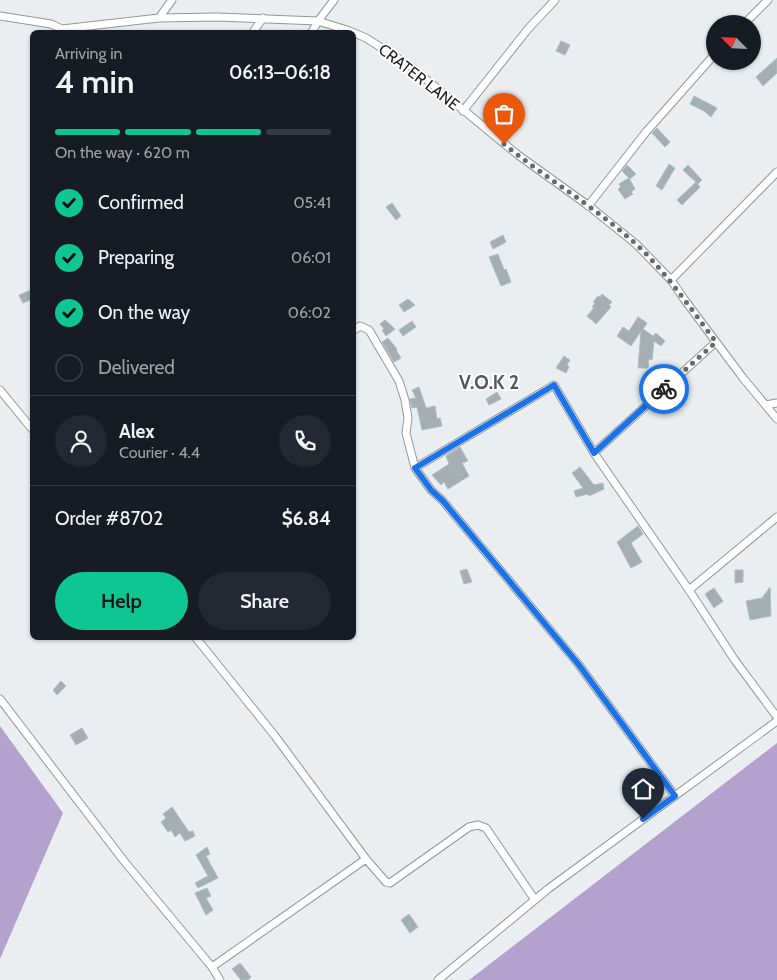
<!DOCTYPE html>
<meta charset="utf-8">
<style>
body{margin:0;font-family:Cabin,sans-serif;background:#242831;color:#f1f3f6;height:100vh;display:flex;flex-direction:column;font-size:19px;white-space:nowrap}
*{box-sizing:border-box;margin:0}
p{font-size:16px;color:#9ea1a6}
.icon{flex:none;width:28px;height:28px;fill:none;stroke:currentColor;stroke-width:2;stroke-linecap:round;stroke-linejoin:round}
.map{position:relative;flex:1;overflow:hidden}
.panel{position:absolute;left:30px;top:30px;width:326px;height:610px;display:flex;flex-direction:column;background:#171b24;border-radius:8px;box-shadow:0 1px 4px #0004}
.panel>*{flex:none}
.needle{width:32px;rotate:294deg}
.buttons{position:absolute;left:706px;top:15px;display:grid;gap:10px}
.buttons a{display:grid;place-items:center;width:55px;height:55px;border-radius:50%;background:#171b24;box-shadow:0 1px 4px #0004;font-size:25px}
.pin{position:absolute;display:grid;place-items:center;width:42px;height:42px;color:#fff;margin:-51px -21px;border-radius:50% 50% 50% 0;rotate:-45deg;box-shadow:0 0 5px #0007}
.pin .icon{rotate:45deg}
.courier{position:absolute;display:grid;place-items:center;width:50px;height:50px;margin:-25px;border:4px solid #1a73e8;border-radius:50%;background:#fff;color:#222;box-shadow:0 1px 6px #0007}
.head em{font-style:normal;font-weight:600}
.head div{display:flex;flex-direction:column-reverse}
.head{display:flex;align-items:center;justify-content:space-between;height:85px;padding:0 25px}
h1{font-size:32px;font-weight:600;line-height:38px}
.bar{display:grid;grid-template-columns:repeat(4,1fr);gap:8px 5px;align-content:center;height:60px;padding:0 25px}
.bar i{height:6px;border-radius:4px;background:#363941}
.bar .current{background:#0ec692}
.bar p{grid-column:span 4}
.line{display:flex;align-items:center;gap:12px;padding:0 25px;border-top:1px solid #363941}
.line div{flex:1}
.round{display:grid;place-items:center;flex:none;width:52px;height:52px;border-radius:26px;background:#242831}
ol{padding:0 25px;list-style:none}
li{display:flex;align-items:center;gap:15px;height:55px}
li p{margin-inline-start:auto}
li .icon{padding:5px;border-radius:50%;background:#0ec692;color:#111;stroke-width:4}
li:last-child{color:#9ea1a6}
li i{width:28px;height:28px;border:2px solid #363941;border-radius:50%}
.primary-button{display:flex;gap:10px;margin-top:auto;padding:10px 25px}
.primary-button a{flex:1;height:58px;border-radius:30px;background:#0ec692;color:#111;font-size:20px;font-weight:600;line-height:58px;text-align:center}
.primary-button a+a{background:#242831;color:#f1f3f6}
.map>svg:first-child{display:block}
</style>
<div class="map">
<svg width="777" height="980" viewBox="0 0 777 980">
<rect width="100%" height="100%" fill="#eaeef1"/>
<path fill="#b4a1ce" d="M0 726 63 813 0 959Z
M777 743V980H469Z"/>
<path fill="#a5aeb0" stroke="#adbfc2" d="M561 41 570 45 565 55 556 51Z
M777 58V73L763 86 756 77Z
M694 96 717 108 711 117 704 111 690 104Z
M657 128 670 142 665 147 652 133Z
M669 164 675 168 662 190 656 186Z
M627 165 636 174 630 179 622 171Z
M688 165 702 180 698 184 683 170Z
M629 178 635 189 631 192 633 194 625 199 618 189 621 187 619 184Z
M696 182 700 187 682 205 677 200Z
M392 203 401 216 396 220 386 207Z
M503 235 506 242 493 249 490 242Z
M498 254 504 270 506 269 511 282 501 286 489 257Z
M31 290 32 297 30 298V300L23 303 19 295Z
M602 294 612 302 609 305 611 307 596 324 587 316 594 308 592 307 595 303 593 302 598 296 600 297Z
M408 299 415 305 404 312 399 305Z
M638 317 647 323 643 329 653 336 656 333 665 341 661 346 654 341 652 360 649 359 648 368H638L641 331 631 346 617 336 623 327 629 331Z
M385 320 395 329 386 336 382 330 384 329 380 324Z
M412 321 416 327 403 336 399 330Z
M388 338 397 349 396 350 401 358 394 362 382 342Z
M564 356 570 360 567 365 569 367 566 373 556 368Z
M647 384 652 393 645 398 640 389Z
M419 387 426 408 435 406 437 419 440 418 442 426 422 430 417 407 412 408 410 399 416 398 412 390Z
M497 392 501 399 489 405 486 399Z
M460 447 468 461 462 463 469 476 448 489 444 482 441 485 432 475 449 464 446 456Z
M580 467 594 485 603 483 604 489 589 496 588 494 576 497 574 491 583 488 572 473Z
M638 526 643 534 631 543 642 562 631 568 617 542Z
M467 569 472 582 464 584 460 571Z
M735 570H743V582L735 583Z
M770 587 771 616 750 620 746 601 762 598Z
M714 588 723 601 714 608 705 594Z
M61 681 66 686 57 695 53 690Z
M82 728 88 738 76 745 70 735Z
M172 807 189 832 193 831 195 836 185 841 180 833 175 837 171 830 168 832 161 822 166 818 163 814Z
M207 847 210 854 206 856 218 878 198 888 195 883 208 876 196 855Z
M207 888 211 896 206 898 213 910 206 915 195 893Z
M409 914 418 927 410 933 401 920Z
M240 963 251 977 248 980H241L232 969Z"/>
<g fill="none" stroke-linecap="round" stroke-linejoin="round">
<defs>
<path id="street" d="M0 16 51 24 62 29 159 18 217 17 318 21 350 31 366 38 410 66 518 155 589 206 636 244 671 280 684 299 743 378 777 419
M159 18 172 0
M744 24 768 0
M253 32 263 18
M312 32 318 21 334 0
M463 111 528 29 555 0
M588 206 646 132 715 54
M671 280 777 172
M354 330 360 326 369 330 399 381 405 400 408 418 406 433 415 468 431 490 443 501 579 665 675 796
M0 390 32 429
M766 405 777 403
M594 453 716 342
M415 468 554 385 594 453 689 590 734 659 777 717
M689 590 777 517
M196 638 275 736 366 859 386 882 390 883 469 827 478 825 486 828 535 900
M0 699 124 861 212 967 220 980
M212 967 366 859
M438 980 548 889 777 721"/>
</defs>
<use href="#street" stroke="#969696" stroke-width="9"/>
<use href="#street" stroke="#fff" stroke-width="7"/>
</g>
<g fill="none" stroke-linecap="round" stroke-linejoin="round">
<path stroke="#68696a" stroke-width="5" stroke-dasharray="0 9" d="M504 144C547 179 595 207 636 244 667 273 690 308 716 342L664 389"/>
<path stroke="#1a73e8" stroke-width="6" d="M643 819 675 796 579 665 443 501 431 490 415 468 554 385 594 453 664 389"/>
</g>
<g text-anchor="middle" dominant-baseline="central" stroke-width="4" stroke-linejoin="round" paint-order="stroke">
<g font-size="16" fill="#222" stroke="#fff">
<text transform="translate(419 77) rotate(38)">CRATER LANE</text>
</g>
<g font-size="19" font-weight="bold" fill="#555" stroke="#fff">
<text x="489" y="382">V.O.K 2</text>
</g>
</g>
</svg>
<div class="buttons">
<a><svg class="needle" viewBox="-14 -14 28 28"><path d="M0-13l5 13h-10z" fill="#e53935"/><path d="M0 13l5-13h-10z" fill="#9ea1a6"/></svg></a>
</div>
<div class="pin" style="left:504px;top:144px;background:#ea580c"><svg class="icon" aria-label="bag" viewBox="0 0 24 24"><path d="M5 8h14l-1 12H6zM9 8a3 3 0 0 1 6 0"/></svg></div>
<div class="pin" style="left:643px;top:819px;background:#1f2937"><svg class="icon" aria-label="home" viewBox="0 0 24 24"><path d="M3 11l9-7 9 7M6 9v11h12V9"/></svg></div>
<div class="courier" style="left:664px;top:389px"><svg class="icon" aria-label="bike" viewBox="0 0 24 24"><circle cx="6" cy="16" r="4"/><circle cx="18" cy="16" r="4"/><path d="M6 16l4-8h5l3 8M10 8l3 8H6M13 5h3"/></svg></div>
<section class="panel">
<div class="head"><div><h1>4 min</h1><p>Arriving in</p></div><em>06:13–06:18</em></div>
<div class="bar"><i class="current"></i><i class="current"></i><i class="current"></i><i></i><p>On the way · 620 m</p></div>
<ol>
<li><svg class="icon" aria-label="check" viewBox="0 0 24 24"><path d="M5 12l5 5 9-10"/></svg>Confirmed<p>05:41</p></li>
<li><svg class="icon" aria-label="check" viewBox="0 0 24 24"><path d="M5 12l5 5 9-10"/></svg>Preparing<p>06:01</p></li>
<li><svg class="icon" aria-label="check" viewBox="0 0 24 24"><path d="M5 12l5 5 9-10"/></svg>On the way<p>06:02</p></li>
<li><i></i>Delivered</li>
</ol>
<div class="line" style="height:90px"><a class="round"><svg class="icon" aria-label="person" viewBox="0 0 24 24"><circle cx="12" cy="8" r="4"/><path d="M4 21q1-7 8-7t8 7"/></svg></a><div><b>Alex</b><p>Courier · 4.4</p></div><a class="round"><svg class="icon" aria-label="phone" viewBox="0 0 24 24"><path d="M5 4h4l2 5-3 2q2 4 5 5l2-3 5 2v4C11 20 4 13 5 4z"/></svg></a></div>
<div class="line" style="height:65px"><div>Order #8702</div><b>$6.84</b></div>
<div class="primary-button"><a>Help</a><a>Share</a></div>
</section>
</div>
